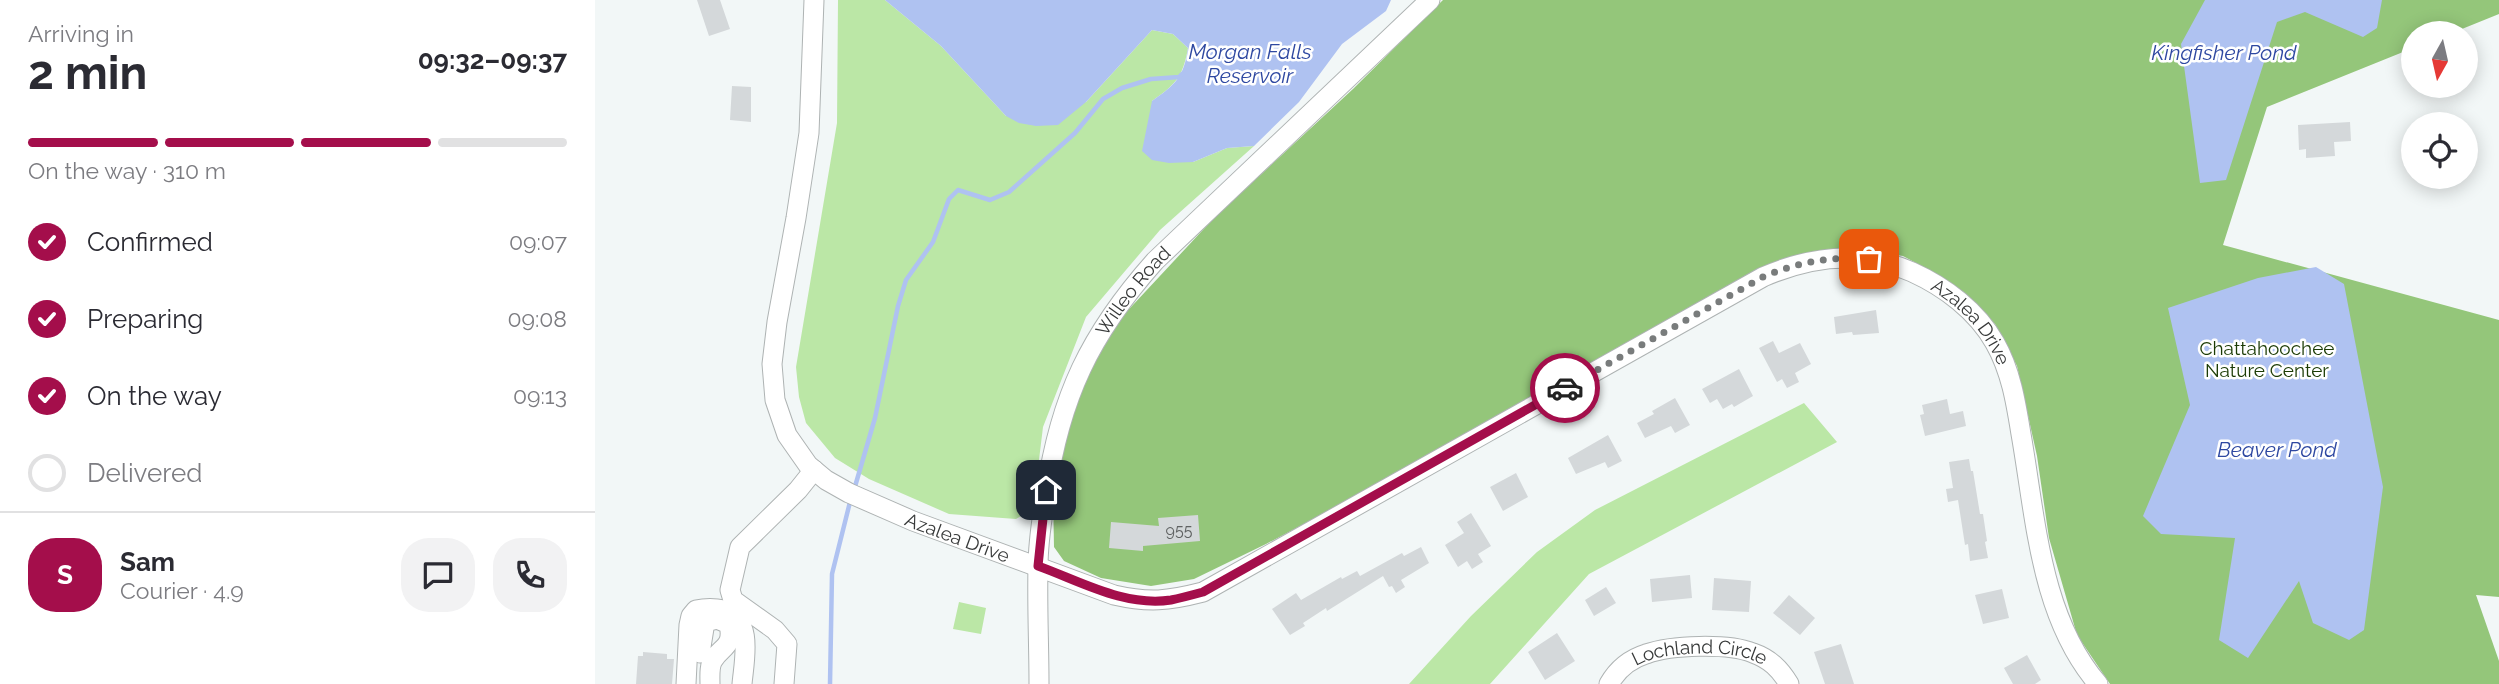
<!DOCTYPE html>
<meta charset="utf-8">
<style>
body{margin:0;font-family:Raleway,sans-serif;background:#f2f2f3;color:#2b2b33;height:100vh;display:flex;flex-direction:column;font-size:26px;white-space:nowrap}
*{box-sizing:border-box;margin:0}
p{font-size:23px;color:#7c7c81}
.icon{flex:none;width:38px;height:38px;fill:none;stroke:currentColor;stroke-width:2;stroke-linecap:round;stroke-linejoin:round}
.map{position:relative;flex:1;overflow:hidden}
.sheet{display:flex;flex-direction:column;background:#fff;width:595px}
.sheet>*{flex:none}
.needle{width:46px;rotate:188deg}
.fabs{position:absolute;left:1806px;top:21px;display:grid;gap:14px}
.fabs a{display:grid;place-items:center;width:77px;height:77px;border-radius:50%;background:#fff;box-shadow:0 4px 18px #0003;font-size:35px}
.pin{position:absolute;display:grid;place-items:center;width:60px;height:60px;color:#fff;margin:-30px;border-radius:14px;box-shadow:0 4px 10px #0006}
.courier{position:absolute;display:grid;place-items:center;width:70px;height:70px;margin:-35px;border:5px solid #a40e4b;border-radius:50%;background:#fff;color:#222;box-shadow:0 2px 9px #0007}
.headline em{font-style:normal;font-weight:700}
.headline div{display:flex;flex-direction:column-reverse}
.headline{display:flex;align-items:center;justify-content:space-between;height:119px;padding:0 28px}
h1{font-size:46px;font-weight:700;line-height:52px}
.bar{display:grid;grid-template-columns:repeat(4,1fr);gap:10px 7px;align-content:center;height:84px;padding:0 28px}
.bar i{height:9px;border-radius:5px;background:#e1e1e2}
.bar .current{background:#a40e4b}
.bar p{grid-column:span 4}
.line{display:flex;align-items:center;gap:18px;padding:0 28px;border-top:2px solid #e1e1e2}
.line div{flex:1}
.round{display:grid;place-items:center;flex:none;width:74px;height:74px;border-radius:28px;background:#f2f2f3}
ol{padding:0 28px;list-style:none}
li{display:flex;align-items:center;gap:21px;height:77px}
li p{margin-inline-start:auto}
li .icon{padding:7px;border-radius:50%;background:#a40e4b;color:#fff;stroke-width:4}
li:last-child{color:#7c7c81}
li i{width:38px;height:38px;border:4px solid #e1e1e2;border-radius:50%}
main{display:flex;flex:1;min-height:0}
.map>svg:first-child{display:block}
</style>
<main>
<section class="sheet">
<div class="headline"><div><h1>2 min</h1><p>Arriving in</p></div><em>09:32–09:37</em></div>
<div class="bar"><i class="current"></i><i class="current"></i><i class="current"></i><i></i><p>On the way · 310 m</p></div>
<ol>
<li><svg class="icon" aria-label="check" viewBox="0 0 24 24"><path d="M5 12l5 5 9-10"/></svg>Confirmed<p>09:07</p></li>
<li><svg class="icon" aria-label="check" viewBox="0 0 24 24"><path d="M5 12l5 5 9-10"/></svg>Preparing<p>09:08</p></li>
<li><svg class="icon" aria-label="check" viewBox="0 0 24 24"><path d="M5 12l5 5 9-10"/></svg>On the way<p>09:13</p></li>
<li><i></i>Delivered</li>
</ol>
<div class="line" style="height:126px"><b class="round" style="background:#a40e4b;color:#fff">S</b><div><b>Sam</b><p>Courier · 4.9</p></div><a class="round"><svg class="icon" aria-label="chat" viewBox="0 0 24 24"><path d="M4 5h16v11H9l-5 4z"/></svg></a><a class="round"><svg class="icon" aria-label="phone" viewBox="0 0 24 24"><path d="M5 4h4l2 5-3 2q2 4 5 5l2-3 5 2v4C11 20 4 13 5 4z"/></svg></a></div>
</section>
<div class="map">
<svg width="1904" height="684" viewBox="0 0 1904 684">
<rect width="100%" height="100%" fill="#f2f7f7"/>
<path fill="#bbe7a6" d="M243 0H290L346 46 411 116 491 102 557 30 578 34 593 48C588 77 580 85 557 101L598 162 632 148 659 146 565 230 491 317 448 427 438 509 421 519 354 514 274 479 240 458 211 423 204 397 201 367 242 123Z
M1209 403 1242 442 994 574 895 684H814L876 616 942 552 1000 510Z
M364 602 391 608 386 634 358 629Z"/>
<path fill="#94c67a" d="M848 0H1904V14L1857 33H1818V48L1672 107 1628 245 1904 320V597L1881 595 1904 661V684H1515L1482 635 1454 538 1442 456 1422 366 1400 324 1370 293 1347 277 1308 256 1263 249 1211 253 1179 263 1053 342 671 544 599 579 556 586 506 578 469 561 459 547 458 493 476 414 495 372 523 321 619 218 758 89Z"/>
<path fill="#afc2f1" d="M290 0H796L791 11 747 44 704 102 659 146 632 148 598 162 574 163 557 160 547 151 557 101C580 85 589 77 593 48L578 34 557 30 491 102 463 125 441 126 424 123 411 116 346 46Z
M1610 0H1787L1782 28 1768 37 1710 12 1682 22 1631 180 1605 183 1586 44Z
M1721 267 1749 284 1788 487 1769 630 1754 640 1718 623 1704 581 1653 658 1624 640 1640 538 1566 534 1548 516 1595 405 1573 308 1663 278Z"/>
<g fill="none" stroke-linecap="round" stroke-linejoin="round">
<path stroke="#afc2f1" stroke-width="4.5" d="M259 490 280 418 303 306 311 280 338 242 354 199 363 190 395 200 414 192 480 133 508 99 527 88 556 79 584 77 587 74
M235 684 237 574 256 498"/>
</g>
<path fill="#d4d8da" d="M102 0H125L135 29 114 36Z
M137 86 156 87V122L135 120Z
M1755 122 1756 141 1739 142 1740 156 1711 158V149L1704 150 1703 125Z
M1281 310 1284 333 1258 335 1257 332 1241 334 1239 317Z
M1178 341 1184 353 1205 343 1216 364 1200 373 1204 382 1192 388 1187 379 1182 382 1164 348Z
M1144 369 1158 396 1139 407 1137 404 1128 409 1122 399 1115 403 1107 389Z
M1080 398 1095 425 1080 433 1076 426 1050 438 1042 423 1059 414 1057 411Z
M1352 399 1355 414 1368 411 1371 426 1330 436 1325 415 1329 414 1327 405Z
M1013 435 1027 461 1013 468 1010 462 981 474 973 458Z
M1374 459 1376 471H1378L1385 514H1388L1392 541 1390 542 1393 558 1375 561 1373 544 1370 545 1363 500 1353 502 1351 489 1358 488 1354 462Z
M921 473 933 497 908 511 895 487Z
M876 513 896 546 883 554 888 562 877 569 872 561 863 567 850 545 869 533 862 522Z
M603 515 605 541 548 546V551L514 548 516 522 564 526 563 518Z
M826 547 834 563 806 580 810 587 801 593 797 586 794 587 788 576 732 611 731 608 708 623 710 626 695 635 677 609 701 593 706 600 746 577 747 579 762 571 765 576 807 553 809 556Z
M1095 575 1097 598 1057 602 1055 579Z
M1119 578 1156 581 1154 612 1117 610Z
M1011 587 1021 603 999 616 990 600Z
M1407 589 1414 618 1388 624 1380 595Z
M1194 595 1220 618 1205 635 1178 613Z
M962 633 980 661 950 680 933 652Z
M1246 644 1259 684H1230L1219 652Z
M48 652 72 654V659H79L77 684H41L43 656H48Z
M1432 655 1446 680 1440 684H1418L1409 668Z"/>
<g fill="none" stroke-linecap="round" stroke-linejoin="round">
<defs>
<g id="minor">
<path id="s1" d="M219 0 214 133 201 218 182 322 177 364 180 400 192 435 213 465 231 480 254 493 318 521 519 595C554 603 573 601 608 592L1168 277C1216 256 1268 250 1317 272 1350 287 1382 311 1400 343 1416 371 1421 403 1426 434 1441 519 1445 616 1503 684"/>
<path d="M105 653 110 622 122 619 134 624C139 647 127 646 118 660 114 666 115 677 115 684"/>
<path d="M91 684 94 625 96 616 101 610C110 608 120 608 129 610 159 619 149 661 147 684"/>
<path d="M189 684 192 644 180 630 138 600 135 590 145 547 203 490 219 470"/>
<path id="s2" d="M444 684C444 645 442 606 443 567 443 542 447 517 451 493 465 397 495 334 560 261L835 0"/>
<path id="s3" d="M1014 684C1022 670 1035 659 1051 654 1076 645 1133 643 1158 653 1175 659 1185 669 1194 684"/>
</g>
</defs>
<use href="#minor" stroke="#aeb3b3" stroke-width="21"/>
<use href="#minor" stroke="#fff" stroke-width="19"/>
</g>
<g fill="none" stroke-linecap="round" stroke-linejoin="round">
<path stroke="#797c7c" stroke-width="7" stroke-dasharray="0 12.6" d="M970 388 1168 277C1203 262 1236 256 1274 259"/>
<path stroke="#a40e4b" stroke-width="9" d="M451 490 443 566C485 581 529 607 576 600 586 598 597 595 608 592L970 388"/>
</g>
<g text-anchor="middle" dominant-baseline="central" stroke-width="5" stroke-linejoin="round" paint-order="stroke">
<g font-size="16" fill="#5f6262">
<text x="584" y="530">955</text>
</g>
<g font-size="19" fill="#383a3a" stroke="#fff">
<text stroke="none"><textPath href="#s2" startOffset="415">Willeo Road</textPath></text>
<text stroke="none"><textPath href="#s1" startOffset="1776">Azalea Drive</textPath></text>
<text stroke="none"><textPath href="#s1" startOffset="644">Azalea Drive</textPath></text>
<text stroke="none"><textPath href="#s3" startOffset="103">Lochland Circle</textPath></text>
</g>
<g font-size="19" fill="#1b3b05" stroke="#fff">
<text x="1672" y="348">Chattahoochee<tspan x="1672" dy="22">Nature Center</tspan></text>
</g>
<g font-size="21" font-style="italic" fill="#2e48a1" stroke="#fff">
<text x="655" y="51">Morgan Falls<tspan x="655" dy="24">Reservoir</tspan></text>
<text x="1629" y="52">Kingfisher Pond</text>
<text x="1682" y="449">Beaver Pond</text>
</g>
</g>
</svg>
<div class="fabs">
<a><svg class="needle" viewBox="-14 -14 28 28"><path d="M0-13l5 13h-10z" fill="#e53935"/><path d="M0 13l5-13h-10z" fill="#7c7c81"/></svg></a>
<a><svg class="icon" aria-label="locate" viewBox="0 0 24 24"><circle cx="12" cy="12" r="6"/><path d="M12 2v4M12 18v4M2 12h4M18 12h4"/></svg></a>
</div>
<div class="pin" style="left:1274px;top:259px;background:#ea580c"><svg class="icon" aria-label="bag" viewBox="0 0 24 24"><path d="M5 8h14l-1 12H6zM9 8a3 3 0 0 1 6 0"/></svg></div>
<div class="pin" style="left:451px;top:490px;background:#1f2937"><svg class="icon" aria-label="home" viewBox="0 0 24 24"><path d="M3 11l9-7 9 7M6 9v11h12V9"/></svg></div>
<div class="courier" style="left:970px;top:388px"><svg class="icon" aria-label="car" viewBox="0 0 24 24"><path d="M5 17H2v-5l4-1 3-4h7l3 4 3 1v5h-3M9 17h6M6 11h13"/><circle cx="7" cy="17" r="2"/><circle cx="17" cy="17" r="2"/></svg></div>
</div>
</main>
